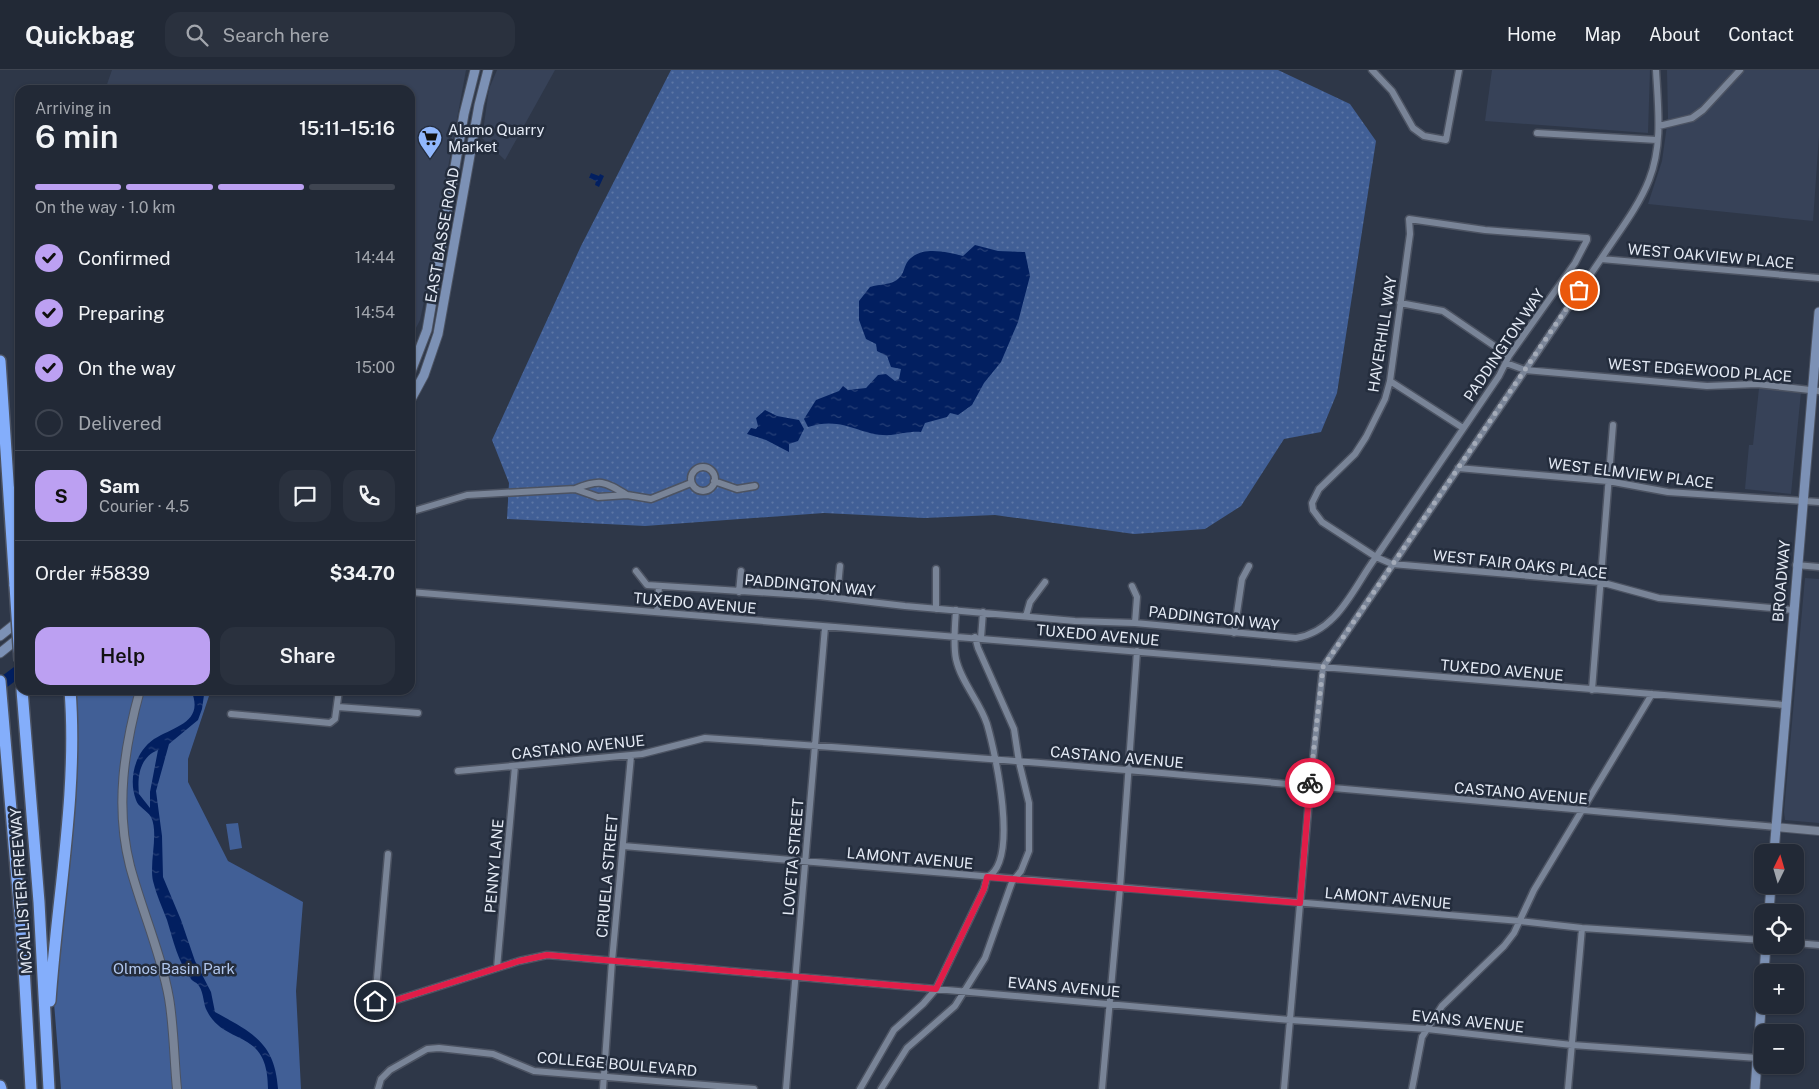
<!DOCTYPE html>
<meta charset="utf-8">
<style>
body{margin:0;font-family:"Public Sans",sans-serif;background:#2a313e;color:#f1f3f6;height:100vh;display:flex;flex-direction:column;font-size:19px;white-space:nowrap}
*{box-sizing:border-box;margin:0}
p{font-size:16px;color:#a2a6ad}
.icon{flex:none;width:28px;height:28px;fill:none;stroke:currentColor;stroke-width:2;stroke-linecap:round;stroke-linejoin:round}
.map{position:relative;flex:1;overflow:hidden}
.drawer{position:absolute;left:15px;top:15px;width:400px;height:610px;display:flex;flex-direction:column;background:#222936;border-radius:15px;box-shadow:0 1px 4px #0004,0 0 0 1px #3f4551}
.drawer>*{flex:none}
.needle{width:32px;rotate:5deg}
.fabs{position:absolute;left:1754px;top:774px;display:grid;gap:10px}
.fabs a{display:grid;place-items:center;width:50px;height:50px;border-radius:10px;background:#222936;box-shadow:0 1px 4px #0004,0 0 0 1px #3f4551;font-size:25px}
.pin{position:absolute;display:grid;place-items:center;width:42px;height:42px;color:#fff;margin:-21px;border:2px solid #fff;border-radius:50%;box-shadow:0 1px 5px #0007}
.courier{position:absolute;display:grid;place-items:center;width:50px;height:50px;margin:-25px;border:4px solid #e11d48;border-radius:50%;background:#fff;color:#222;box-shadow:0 1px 6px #0007}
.summary em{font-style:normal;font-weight:600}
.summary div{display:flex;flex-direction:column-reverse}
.summary{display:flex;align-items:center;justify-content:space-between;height:85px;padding:0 20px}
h1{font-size:32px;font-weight:600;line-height:38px}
.bar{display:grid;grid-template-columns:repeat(4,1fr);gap:8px 5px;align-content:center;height:60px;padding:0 20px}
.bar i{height:6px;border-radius:4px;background:#3f4551}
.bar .selected{background:#bca0f2}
.bar p{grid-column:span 4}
.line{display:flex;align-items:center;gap:12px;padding:0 20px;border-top:1px solid #3f4551}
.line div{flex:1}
.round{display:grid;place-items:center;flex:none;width:52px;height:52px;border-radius:15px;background:#2a313e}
ol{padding:0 20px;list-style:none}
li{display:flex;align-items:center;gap:15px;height:55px}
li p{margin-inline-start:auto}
li .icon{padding:5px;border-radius:50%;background:#bca0f2;color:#111;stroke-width:4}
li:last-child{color:#a2a6ad}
li i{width:28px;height:28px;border:2px solid #3f4551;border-radius:50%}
.cta{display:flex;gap:10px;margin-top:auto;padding:10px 20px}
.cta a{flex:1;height:58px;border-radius:15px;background:#bca0f2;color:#111;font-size:20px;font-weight:600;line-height:58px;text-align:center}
.cta a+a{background:#2a313e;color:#f1f3f6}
header{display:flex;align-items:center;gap:30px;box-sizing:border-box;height:70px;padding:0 25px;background:#222936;border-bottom:1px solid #3f4551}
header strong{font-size:24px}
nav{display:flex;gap:28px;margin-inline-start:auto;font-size:18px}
.search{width:350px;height:45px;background:#2a313e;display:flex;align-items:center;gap:12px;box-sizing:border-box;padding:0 18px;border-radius:15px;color:#a2a6ad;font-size:19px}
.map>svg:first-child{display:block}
</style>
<header>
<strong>Quickbag</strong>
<div class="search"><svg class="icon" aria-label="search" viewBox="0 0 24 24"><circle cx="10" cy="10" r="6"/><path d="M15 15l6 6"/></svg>Search here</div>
<nav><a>Home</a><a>Map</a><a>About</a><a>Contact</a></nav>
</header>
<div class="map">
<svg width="1819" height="1019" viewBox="0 0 1819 1019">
<defs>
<pattern id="grass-dots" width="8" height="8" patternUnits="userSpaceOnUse" patternTransform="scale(1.25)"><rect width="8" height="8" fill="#415f96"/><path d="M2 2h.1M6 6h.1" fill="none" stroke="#5c76a5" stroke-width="1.8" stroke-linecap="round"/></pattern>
<pattern id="water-ripples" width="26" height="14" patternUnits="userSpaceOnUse" patternTransform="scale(1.25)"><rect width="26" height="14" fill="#021f60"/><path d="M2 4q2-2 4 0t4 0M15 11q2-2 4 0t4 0" fill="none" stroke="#274077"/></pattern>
</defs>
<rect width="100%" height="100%" fill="#2e3748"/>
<path fill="#374258" d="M112 0H466L437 157 434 186 420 250 410 270V20H105Z
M497 0H555L505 90 482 68 489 19Z
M1492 0H1650L1648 63 1485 51Z
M1667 0H1819V66L1813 151 1648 134 1662 91 1668 48Z
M1759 318 1801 322 1791 424 1745 419 1749 375H1753Z
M1805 508 1819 509V753L1785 750 1784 742Z"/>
<path fill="url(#grass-dots)" d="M671 0H1278L1350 34 1376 71 1337 323 1321 362 1284 369 1241 436 1205 459 1134 464 995 445 924 448 824 443 645 456 507 449 509 413 492 370 581 176Z"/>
<path fill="#415f96" d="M73 620H211L188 689V712L228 791 303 832 296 921 301 1019H61L54 933Z
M238 753 242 778 230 780 226 754Z"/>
<path fill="url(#water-ripples)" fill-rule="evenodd" d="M591 103 599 106 600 104 604 106 599 117 595 115 596 111 589 108Z
M975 175 998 181 1025 182 1030 206 1018 252 1001 292 984 313 972 335 958 345 950 343 947 347 925 353 921 362C910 361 902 364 891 365 860 367 844 345 808 357L804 349 816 330 839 321 843 316 848 320 866 318 878 305 886 304 895 311 899 309 901 299 891 297 887 286 877 281 876 274 866 269 859 250V231L870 217C879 214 893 215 899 208 904 204 904 196 908 191 921 175 947 182 963 186Z
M765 340 777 346 799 350 804 359 798 371 789 374V382L766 370 747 364 751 358 756 359 758 356 756 348Z
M191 620H201L204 625 202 639 198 650 169 674 156 721 162 766 163 807 181 850 195 891 211 922 215 942C253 963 275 973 278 1019H268C268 957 225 977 207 941 203 934 204 923 199 916 197 912 193 912 191 909 178 892 173 870 167 850 162 837 156 824 153 811 149 792 159 763 151 747 147 740 138 737 136 730 128 709 135 682 154 669 175 656 205 652 191 620ZM158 680 150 722V738L139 724C137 706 140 687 158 680Z"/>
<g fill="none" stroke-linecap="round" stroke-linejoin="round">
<path stroke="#021f60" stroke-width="12" d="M0 615 20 600"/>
<defs>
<path id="minor" d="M1372 0 1392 21 1413 58 1424 66 1446 70 1459 0
M1659 56 1692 48 1703 40 1740 0
M1537 63 1657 70
M1601 189 1819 208
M1400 233 1443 241 1509 286
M1506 293 1525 300 1707 316 1757 314 1819 321
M1390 311 1463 358
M691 409a12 12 0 1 1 24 0a12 12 0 1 1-24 0Z
M1458 398 1608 411 1668 422 1819 432
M714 411 737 419 755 416
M627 425C604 411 600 409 575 419L598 427 627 425 651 429 691 413
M410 442 467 425 575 419
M1796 495 1819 497
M936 499V539
M636 501 647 515 819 526 905 536 1075 551 1135 553 1296 568C1338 561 1353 518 1376 487L1499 306 1509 286 1575 193 1587 170V168L1485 160 1409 149 1410 164 1390 311 1385 329 1366 367 1355 384 1319 419 1312 433 1313 440 1322 452 1376 487 1392 494 1600 512 1659 528 1793 540
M1132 516 1137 527 1135 553
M410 522 1785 635
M739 522 741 501
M837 527 840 496
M657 542 659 516
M1026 546 1030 532 1045 512
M1234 563 1242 509 1249 496
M981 568 983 542
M1592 620 1613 355
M338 637 418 643
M231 644 330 653 335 649 339 620
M458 701 642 684 705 668C1063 692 1419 726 1776 757
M623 776 1520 851 1582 858 1762 870
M388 784 375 931 390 932 519 891 547 885 1290 950 1427 959 1572 975 1758 988
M1795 873 1819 875
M497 898 515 696
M378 1019 381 1009 390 1000 427 979 439 978 493 984 534 1001 754 1019
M603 1019 612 891 631 686
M786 1019 825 557
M860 1019 894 960 923 934 936 919 984 819 987 807C1020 792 995 682 987 654 980 632 961 612 956 589 953 575 955 555 956 540
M881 1019 907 978 955 936 985 888 1012 812 1021 801 1029 781V733L1019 692 1014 659 978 578 975 567
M1102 1019 1120 818 1137 581
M1284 1019 1310 718 1323 597 1601 189C1617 164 1638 138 1649 110 1663 75 1658 37 1656 0
M1412 1019 1422 967 1442 936 1504 876 1514 863 1534 820 1652 624
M1568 1019 1582 858"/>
<path id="tertiary" d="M140 620C124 678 115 737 130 796 142 841 161 883 169 928 174 958 174 989 177 1019
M1776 757 1819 761"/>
<path id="secondary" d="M410 304 427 260 464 44 475 0
M410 331 424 305 438 264 479 35 488 0
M0 566 20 550
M0 583 20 567
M1774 782 1819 242
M1769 842 1771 815
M1764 902 1766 875
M1755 1019 1762 926"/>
<path id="motorway" d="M0 291 15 516
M16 447 20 412
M0 611 23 880 31 1019
M22 620 39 832 49 1019
M50 931C57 828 78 723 70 620
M0 1016 1 1019"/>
</defs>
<use href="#minor" stroke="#4c5362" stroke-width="9"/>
<use href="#tertiary" stroke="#4c5362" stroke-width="10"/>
<use href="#secondary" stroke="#4c5362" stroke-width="11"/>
<use href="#motorway" stroke="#4c5362" stroke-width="14"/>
<use href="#minor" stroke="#798497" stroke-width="6"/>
<use href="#tertiary" stroke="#798497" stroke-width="8"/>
<use href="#secondary" stroke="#7c91b5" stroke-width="9"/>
<use href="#motorway" stroke="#84aefb" stroke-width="11"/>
<defs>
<path id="motorway-bridge" d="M15 516 20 591"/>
</defs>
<use href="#motorway-bridge" stroke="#4c5362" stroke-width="14" stroke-linecap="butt"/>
<use href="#motorway-bridge" stroke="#84aefb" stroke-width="11"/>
</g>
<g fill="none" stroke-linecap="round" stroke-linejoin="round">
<path stroke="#a4abb8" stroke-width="5" stroke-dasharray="0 9" d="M1310 713 1323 597 1579 220"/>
<path stroke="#e11d48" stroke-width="6" d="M375 931 390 932 519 891 547 885 936 919 984 819 987 807 1300 833 1310 713"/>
</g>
<defs>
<symbol id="supermarket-pin" viewBox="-11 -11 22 30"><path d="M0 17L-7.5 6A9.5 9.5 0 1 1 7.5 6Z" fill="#91b8fd" stroke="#242d3d"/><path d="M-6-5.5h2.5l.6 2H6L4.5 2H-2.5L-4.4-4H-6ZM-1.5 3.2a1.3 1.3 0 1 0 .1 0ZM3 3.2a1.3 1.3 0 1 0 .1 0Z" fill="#111"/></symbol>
</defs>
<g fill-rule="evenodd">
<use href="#supermarket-pin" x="416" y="54" width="28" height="38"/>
</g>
<g text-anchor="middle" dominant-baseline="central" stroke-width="5" stroke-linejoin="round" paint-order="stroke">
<g font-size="15" fill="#e4eaf5" stroke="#242d3d" text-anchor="start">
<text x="448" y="59">Alamo Quarry<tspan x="448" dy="17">Market</tspan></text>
</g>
<g font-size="15" fill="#e4eaf5" stroke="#242d3d">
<text transform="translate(442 165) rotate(-80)">EAST BASSE ROAD</text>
<text transform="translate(1711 186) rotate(5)">WEST OAKVIEW PLACE</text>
<text transform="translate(1382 264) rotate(-81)">HAVERHILL WAY</text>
<text transform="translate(1504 275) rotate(-56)">PADDINGTON WAY</text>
<text transform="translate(1700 300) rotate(4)">WEST EDGEWOOD PLACE</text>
<text transform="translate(1631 403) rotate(7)">WEST ELMVIEW PLACE</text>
<text transform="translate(1520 494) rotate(6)">WEST FAIR OAKS PLACE</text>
<text transform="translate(1781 511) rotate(-85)">BROADWAY</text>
<text transform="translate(810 515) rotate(5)">PADDINGTON WAY</text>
<text transform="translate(695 533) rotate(5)">TUXEDO AVENUE</text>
<text transform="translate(1214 548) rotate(6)">PADDINGTON WAY</text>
<text transform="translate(1098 565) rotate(5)">TUXEDO AVENUE</text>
<text transform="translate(1502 600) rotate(5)">TUXEDO AVENUE</text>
<text transform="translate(578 677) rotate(-6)">CASTANO AVENUE</text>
<text transform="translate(1117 687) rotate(5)">CASTANO AVENUE</text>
<text transform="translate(1521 723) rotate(5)">CASTANO AVENUE</text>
<text transform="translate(793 787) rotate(-85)">LOVETA STREET</text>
<text transform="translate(910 788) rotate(5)">LAMONT AVENUE</text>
<text transform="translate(494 796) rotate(-85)">PENNY LANE</text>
<text transform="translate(607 806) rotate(-85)">CIRUELA STREET</text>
<text transform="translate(21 821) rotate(-94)">MCALLISTER FREEWAY</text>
<text transform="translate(1388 828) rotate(5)">LAMONT AVENUE</text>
<text transform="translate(1064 917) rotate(5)">EVANS AVENUE</text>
<text transform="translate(1468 951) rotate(6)">EVANS AVENUE</text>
<text transform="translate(617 994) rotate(5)">COLLEGE BOULEVARD</text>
</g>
<g font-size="15" fill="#b1c7ee" stroke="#242d3d">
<text x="174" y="898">Olmos Basin Park</text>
</g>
</g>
</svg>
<div class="fabs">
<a><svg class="needle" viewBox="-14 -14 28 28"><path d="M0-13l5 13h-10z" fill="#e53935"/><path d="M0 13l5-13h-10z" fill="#a2a6ad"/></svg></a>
<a><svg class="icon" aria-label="locate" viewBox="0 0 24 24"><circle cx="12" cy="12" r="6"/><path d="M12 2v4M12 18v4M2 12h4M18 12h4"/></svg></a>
<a>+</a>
<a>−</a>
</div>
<div class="pin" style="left:1579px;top:220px;background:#ea580c"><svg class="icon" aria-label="bag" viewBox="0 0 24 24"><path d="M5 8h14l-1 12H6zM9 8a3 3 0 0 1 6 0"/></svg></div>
<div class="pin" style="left:375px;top:931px;background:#1f2937"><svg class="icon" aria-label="home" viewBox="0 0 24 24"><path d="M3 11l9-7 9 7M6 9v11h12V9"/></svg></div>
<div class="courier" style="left:1310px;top:713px"><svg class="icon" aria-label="bike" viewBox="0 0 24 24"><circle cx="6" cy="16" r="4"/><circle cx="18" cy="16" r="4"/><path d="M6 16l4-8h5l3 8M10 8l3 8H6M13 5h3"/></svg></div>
<section class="drawer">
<div class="summary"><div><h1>6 min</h1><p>Arriving in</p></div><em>15:11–15:16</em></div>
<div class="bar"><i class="selected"></i><i class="selected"></i><i class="selected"></i><i></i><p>On the way · 1.0 km</p></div>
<ol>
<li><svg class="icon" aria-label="check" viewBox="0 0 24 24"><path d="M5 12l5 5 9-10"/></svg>Confirmed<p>14:44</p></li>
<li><svg class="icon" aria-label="check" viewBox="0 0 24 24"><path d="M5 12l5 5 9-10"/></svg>Preparing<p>14:54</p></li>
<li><svg class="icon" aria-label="check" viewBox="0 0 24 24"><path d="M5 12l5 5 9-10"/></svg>On the way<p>15:00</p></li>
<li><i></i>Delivered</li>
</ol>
<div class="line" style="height:90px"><b class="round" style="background:#bca0f2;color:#111">S</b><div><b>Sam</b><p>Courier · 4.5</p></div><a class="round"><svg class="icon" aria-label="chat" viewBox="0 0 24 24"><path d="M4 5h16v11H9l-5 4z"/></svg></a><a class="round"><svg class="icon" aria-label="phone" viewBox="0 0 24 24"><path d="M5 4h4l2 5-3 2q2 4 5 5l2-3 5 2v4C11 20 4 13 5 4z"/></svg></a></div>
<div class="line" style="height:65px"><div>Order #5839</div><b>$34.70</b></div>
<div class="cta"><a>Help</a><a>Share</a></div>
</section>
</div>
